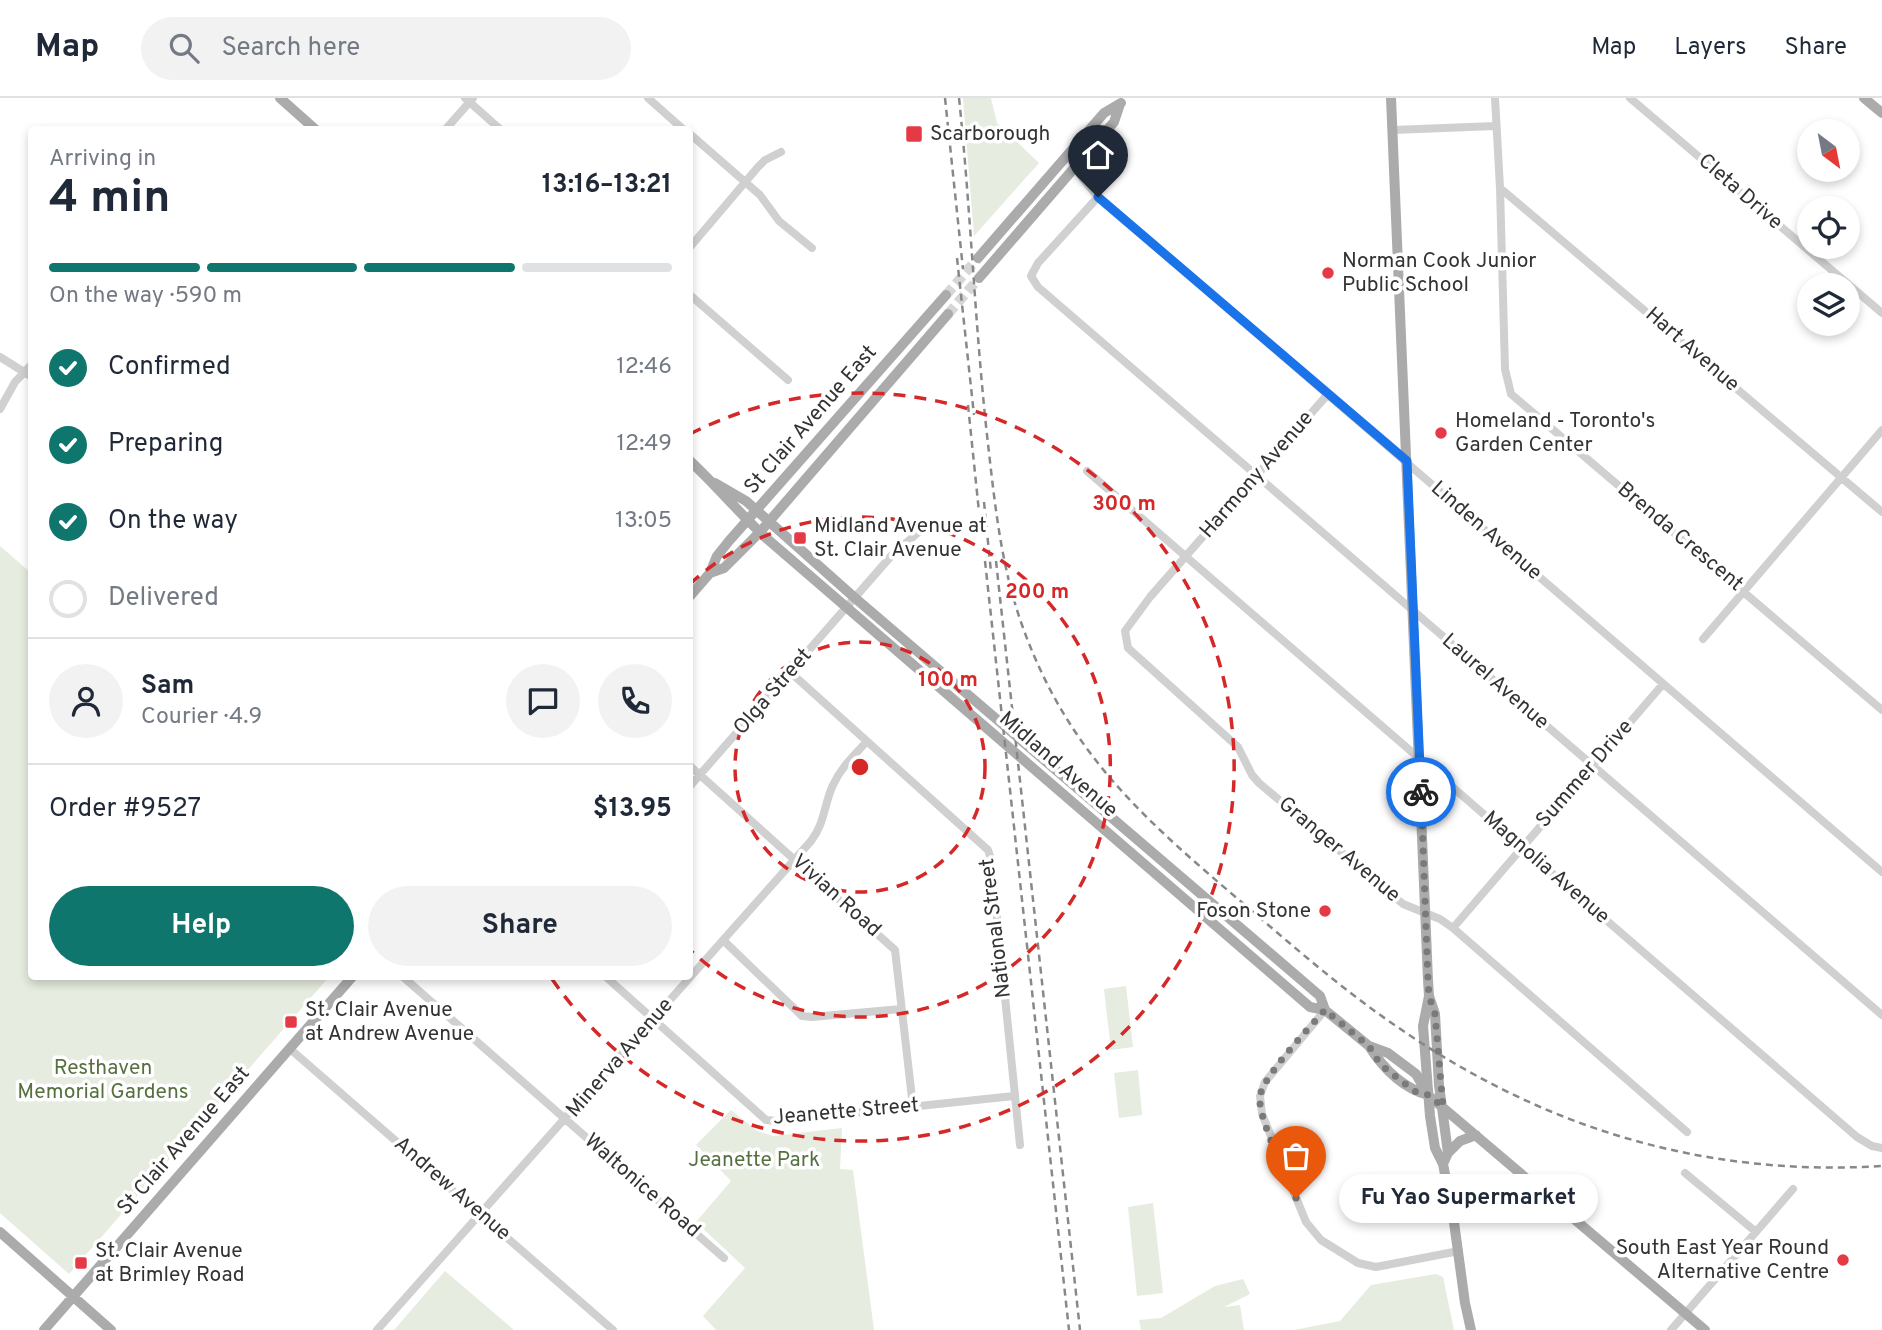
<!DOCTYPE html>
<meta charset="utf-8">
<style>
body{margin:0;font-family:Overpass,sans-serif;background:#f2f2f3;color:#1f2937;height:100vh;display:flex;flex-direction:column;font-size:26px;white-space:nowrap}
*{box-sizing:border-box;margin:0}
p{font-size:23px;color:#747a83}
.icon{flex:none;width:38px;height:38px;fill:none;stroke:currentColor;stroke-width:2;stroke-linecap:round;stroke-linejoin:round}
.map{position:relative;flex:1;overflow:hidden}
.sheet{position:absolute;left:28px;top:28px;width:665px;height:854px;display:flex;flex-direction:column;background:#fff;border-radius:7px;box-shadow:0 4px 10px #0003}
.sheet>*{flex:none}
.needle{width:46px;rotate:148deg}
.fabs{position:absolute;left:1797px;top:21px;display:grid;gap:14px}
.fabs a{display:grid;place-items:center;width:63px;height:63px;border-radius:50%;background:#fff;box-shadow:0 4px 10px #0003;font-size:35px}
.pin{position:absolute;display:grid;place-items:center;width:60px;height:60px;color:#fff;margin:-72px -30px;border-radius:50% 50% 50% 0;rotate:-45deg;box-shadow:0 0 7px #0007}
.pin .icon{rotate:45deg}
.courier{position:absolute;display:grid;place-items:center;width:70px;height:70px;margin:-35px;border:5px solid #1a73e8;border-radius:50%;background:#fff;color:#222;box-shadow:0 2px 9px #0007}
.bubble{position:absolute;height:49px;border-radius:24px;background:#fff;box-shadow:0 4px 10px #0003;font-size:23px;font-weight:700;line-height:49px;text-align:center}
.overview em{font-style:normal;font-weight:700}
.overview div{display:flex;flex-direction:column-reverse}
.overview{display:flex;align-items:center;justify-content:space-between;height:119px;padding:0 21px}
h1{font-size:46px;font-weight:700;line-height:52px}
.bar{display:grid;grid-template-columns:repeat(4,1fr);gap:10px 7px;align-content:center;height:84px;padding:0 21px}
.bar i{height:9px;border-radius:5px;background:#e0e1e3}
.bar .selected{background:#0f766e}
.bar p{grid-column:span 4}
.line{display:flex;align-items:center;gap:18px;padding:0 21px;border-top:2px solid #e0e1e3}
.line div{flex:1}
.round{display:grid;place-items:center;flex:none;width:74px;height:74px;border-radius:37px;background:#f2f2f3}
ol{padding:0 21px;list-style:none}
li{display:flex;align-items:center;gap:21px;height:77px}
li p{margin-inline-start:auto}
li .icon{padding:7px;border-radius:50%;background:#0f766e;color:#fff;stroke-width:4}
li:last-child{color:#747a83}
li i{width:38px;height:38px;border:4px solid #e0e1e3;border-radius:50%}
.cta{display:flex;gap:14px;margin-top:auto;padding:14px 21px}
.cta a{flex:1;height:80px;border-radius:42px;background:#0f766e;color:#fff;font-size:28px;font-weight:700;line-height:80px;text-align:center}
.cta a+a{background:#f2f2f3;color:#1f2937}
header{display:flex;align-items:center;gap:42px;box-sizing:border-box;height:98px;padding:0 35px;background:#fff;border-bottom:2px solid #e0e1e3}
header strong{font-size:33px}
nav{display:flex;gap:38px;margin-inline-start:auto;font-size:24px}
.search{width:490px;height:63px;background:#f2f2f3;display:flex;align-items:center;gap:18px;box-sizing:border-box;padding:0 24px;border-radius:38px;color:#747a83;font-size:26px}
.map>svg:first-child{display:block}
</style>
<header>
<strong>Map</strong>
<div class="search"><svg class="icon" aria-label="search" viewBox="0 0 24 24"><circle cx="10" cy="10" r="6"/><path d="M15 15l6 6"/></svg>Search here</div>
<nav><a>Map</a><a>Layers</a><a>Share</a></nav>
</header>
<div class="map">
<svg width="1882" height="1232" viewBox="0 0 1882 1232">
<rect width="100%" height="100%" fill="#fff"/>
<path fill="#e6ecdf" d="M963 0H991L997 25 1039 65 974 138Z
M0 448 31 475 32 878 329 879 69 1176 0 1115Z
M1126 888 1133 949 1111 952 1104 891Z
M1138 972 1142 1017 1119 1020 1114 975Z
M731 1012 757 1033 773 1038 842 1030 840 1071 853 1072 874 1232H716L703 1218 745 1170 696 1124 731 1083 696 1047Z
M1153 1105 1163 1195 1137 1198 1128 1109Z
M445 1173 514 1232H394Z
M1436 1176 1443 1179 1454 1232H1294L1340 1223 1371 1187Z
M1243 1181 1250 1196 1224 1209 1240 1207 1244 1232H1141L1139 1222 1161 1220 1215 1188Z"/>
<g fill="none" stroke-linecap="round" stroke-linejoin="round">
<path stroke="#d6d6d6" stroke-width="10" stroke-dasharray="10 5" stroke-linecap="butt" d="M946 197 978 160
M948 216 979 180"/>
<path stroke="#d0d0d0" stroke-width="8" d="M465 0 501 32
M648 0 684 32
M1495 0 1500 90 1505 271 1511 296 1882 612
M1630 0 1882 215
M445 32 473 0
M1393 32 1495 28
M690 36 760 97 779 123 812 150
M1067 56 1083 81 1098 99 1882 774
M1500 90 1882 414
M1098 99 1038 165 1031 178 1038 189 1882 917
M690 149 758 69 765 62 781 54
M690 197 788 282
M0 259 32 279
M1328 296 1150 499 1125 533 1128 550 1238 649 1252 677 1259 685 1403 806 1440 821 1453 830 1687 1034
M0 311 15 284 32 266
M1087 373 1857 1039 1872 1048 1882 1050
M1703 541 1882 332
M790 574 988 752 991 761 1020 1047
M690 668 895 852 913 1009
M690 688 892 457 928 426
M1453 830 1663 586
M723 842 802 918 812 919 901 911
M402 878 724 1160
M605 878 766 1022 777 1023 1014 998
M1325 912 1265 984 1260 998 1262 1016 1306 1124 1321 1142 1358 1165 1376 1169 1459 1153
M289 950 613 1232
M1685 1075 1756 1134
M377 1232 811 743C825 725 824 706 833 687 841 669 855 657 867 643
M1671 1232 1793 1091"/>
<path stroke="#ababab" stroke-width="10" d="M280 0 316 32
M1391 0 1428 882 1429 898 1435 916 1439 987 1448 1055 1443 1066
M1864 0 1882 15
M978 160 1104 15 1121 5
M979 180 1114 24 1120 6
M690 363C716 387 739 415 765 439L1310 909 1325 912 1369 948 1388 955 1416 976 1428 997 1705 1232
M715 385 746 403 855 500 1320 898 1325 912
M710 475 724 470 760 434 948 216
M690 498 710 475 717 458 729 443 946 197
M1429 898 1423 928 1430 1018 1435 1050 1443 1066 1453 1117 1465 1205 1471 1232
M1369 948C1383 970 1403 990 1428 997
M1448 1055 1460 1043 1476 1037
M0 1134 111 1232
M44 1232 353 878"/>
<path stroke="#888" stroke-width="2.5" stroke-dasharray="7 5" stroke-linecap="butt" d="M945 0 963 171
M959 0C971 115 975 231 988 346 995 407 1001 468 1022 527 1068 656 1145 722 1245 807 1294 849 1343 892 1396 928 1543 1030 1703 1079 1882 1068
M957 160 974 317
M968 307 979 414
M984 404 991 474
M985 463 1069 1232
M996 463 1080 1232"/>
</g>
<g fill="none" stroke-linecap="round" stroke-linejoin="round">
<path stroke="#7a7a7a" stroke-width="7" stroke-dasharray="0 12.6" d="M1296 1100C1287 1078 1257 1019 1260 998 1263 978 1310 929 1325 912L1369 948 1380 966 1395 978 1416 994 1428 997 1443 1009 1435 916 1429 898 1428 883 1421 694"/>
<path stroke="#1a73e8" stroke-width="9" d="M1098 99 1407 363 1421 694"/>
</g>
<g fill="none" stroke="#d62828" stroke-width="3.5" stroke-dasharray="12 9">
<circle cx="860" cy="669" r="125"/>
<path d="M690 486A250 250 0 1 1 690 852"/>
<path d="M690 336A374 374 0 1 1 552 881"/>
</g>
<g fill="#e63946" stroke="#fff" stroke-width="2.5">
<rect x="905" y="27" width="18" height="18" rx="3.5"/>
<circle cx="1328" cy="175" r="7"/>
<circle cx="1441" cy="335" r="7"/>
<rect x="793" y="433" width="14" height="14" rx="3.5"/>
<circle cx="1325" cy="813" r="7"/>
<rect x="284" y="917" width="14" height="14" rx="3.5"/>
<circle cx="1843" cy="1162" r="7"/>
<rect x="74" y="1158" width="14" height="14" rx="3.5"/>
</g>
<g text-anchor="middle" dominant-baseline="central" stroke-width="7" stroke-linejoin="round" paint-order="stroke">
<g font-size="21" fill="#333" stroke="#fff" text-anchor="start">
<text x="930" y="36">Scarborough</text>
<text x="1342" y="163">Norman Cook Junior<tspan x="1342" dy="24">Public School</tspan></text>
<text x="1455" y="323">Homeland - Toronto's<tspan x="1455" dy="24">Garden Center</tspan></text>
<text x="814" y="428">Midland Avenue at<tspan x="814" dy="24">St. Clair Avenue</tspan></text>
<text x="1311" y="813" text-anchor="end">Foson Stone</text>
<text x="305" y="912">St. Clair Avenue<tspan x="305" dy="24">at Andrew Avenue</tspan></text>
<text x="1829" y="1150" text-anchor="end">South East Year Round<tspan x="1829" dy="24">Alternative Centre</tspan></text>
<text x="95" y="1153">St. Clair Avenue<tspan x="95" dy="24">at Brimley Road</tspan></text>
</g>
<g font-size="21" fill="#333" stroke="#fff">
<text transform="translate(1740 94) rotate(41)">Cleta Drive</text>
<text transform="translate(1692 252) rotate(41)">Hart Avenue</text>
<text transform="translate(811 322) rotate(-49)">St Clair Avenue East</text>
<text transform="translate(1257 377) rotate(-49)">Harmony Avenue</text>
<text transform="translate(1486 433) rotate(41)">Linden Avenue</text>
<text transform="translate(1680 439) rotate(40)">Brenda Crescent</text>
<text transform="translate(1495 584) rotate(41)">Laurel Avenue</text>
<text transform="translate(773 594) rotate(-49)">Olga Street</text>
<text transform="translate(1058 667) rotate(41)">Midland Avenue</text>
<text transform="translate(1585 676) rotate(-49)">Summer Drive</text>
<text transform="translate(1339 752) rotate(40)">Granger Avenue</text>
<text transform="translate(1546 770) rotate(41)">Magnolia Avenue</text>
<text transform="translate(836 798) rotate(42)">Vivian Road</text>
<text transform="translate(996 830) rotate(-97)">National Street</text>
<text transform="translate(620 960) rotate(-49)">Minerva Avenue</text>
<text transform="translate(846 1014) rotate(-5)">Jeanette Street</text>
<text transform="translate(184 1043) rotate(-49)">St Clair Avenue East</text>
<text transform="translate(642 1088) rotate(41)">Waltonice Road</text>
<text transform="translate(452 1091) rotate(41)">Andrew Avenue</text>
</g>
<g font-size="21" fill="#56703f" stroke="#fff">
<text x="103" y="970">Resthaven<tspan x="103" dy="24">Memorial Gardens</tspan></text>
<text x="754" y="1062">Jeanette Park</text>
</g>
</g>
<circle cx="860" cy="669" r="10" fill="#d62828" stroke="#fff" stroke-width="3.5"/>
<g font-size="21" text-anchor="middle" font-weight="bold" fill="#d62828" stroke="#fff" stroke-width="7" stroke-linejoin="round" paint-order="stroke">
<text x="1124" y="412">300 m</text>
<text x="1037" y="500">200 m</text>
<text x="948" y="588">100 m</text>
</g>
</svg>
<div class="fabs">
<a><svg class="needle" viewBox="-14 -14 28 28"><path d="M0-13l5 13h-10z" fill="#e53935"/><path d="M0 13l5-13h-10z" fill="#747a83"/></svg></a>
<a><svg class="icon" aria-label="locate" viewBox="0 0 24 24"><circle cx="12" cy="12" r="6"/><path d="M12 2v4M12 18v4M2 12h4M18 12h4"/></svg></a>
<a><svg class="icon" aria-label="layers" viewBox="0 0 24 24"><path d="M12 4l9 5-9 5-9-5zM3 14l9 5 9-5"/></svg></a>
</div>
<div class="pin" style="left:1296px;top:1100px;background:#ea580c"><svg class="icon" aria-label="bag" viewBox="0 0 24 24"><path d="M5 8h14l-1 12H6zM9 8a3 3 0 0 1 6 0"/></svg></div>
<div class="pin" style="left:1098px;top:99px;background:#1f2937"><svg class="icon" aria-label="home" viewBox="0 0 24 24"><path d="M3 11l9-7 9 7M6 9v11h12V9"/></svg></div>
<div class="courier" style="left:1421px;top:694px"><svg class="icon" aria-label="bike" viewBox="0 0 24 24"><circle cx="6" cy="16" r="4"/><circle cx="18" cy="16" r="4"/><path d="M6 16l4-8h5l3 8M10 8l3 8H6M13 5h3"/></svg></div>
<div class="bubble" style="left:1339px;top:1076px;width:259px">Fu Yao Supermarket</div>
<section class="sheet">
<div class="overview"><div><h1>4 min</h1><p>Arriving in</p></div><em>13:16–13:21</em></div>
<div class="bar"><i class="selected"></i><i class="selected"></i><i class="selected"></i><i></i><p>On the way · 590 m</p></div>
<ol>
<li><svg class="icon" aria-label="check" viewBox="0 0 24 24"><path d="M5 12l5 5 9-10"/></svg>Confirmed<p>12:46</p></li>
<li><svg class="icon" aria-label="check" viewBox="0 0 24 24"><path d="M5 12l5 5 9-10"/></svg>Preparing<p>12:49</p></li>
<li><svg class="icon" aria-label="check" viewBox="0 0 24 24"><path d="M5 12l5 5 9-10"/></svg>On the way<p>13:05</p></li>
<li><i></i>Delivered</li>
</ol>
<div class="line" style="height:126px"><a class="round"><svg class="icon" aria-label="person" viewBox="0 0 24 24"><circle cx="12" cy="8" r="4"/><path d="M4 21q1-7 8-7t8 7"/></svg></a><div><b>Sam</b><p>Courier · 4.9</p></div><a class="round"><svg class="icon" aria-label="chat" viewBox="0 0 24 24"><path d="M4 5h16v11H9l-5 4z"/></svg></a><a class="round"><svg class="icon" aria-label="phone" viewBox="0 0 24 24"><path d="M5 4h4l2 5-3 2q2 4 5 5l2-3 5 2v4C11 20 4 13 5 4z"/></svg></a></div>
<div class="line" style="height:91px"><div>Order #9527</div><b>$13.95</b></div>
<div class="cta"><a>Help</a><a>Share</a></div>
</section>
</div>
